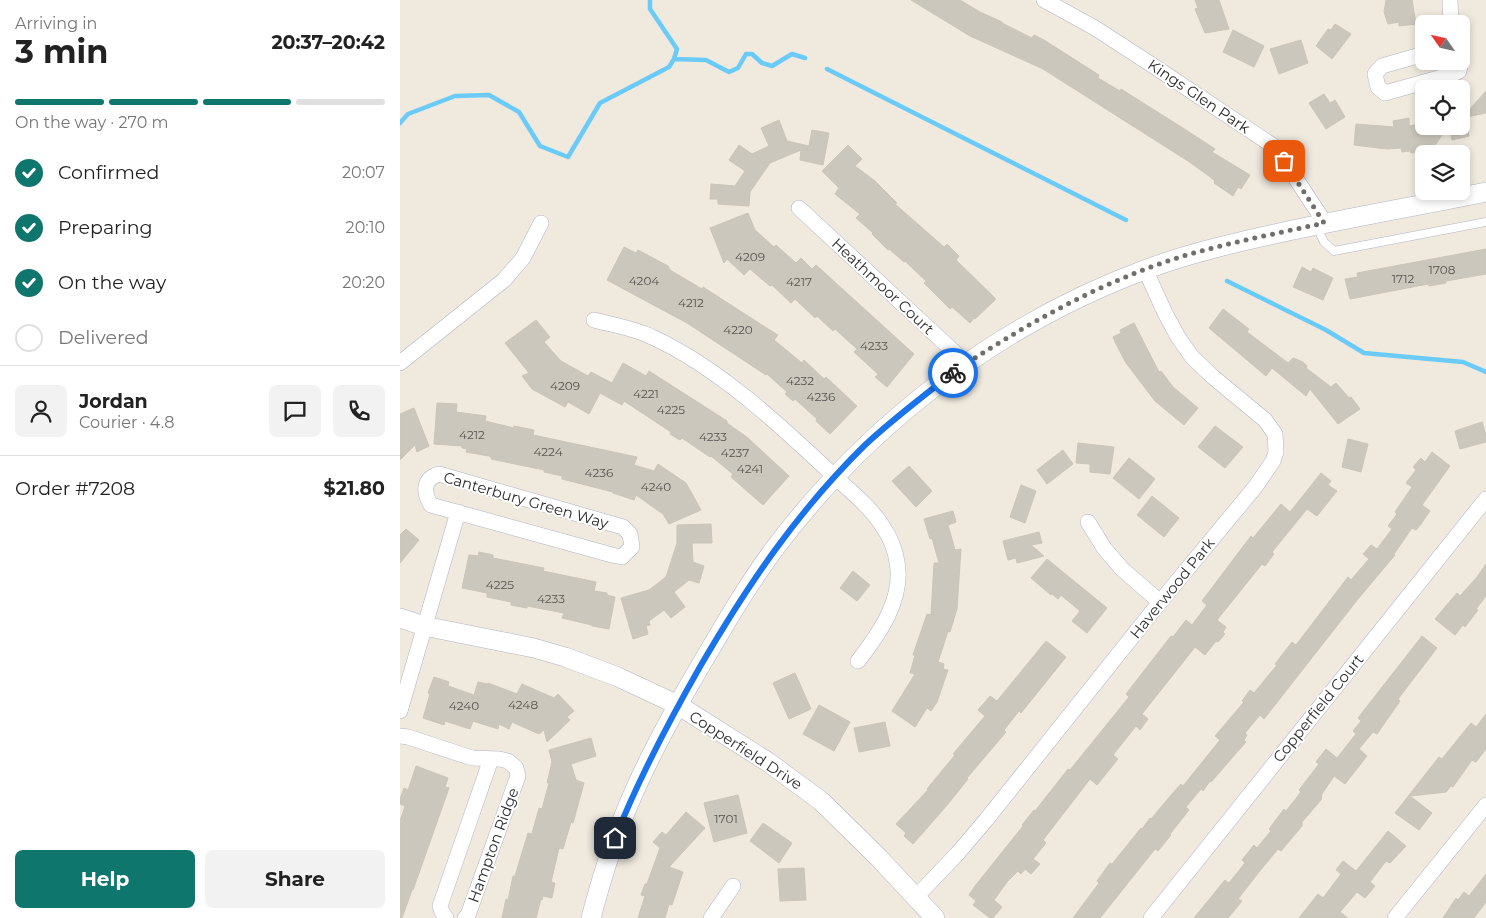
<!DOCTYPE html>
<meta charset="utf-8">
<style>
body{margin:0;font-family:Montserrat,sans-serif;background:#f2f2f2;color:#222;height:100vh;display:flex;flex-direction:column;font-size:19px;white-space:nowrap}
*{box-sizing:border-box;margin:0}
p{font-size:16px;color:#767676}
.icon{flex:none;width:28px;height:28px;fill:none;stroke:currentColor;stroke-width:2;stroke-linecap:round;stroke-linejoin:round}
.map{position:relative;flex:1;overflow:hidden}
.details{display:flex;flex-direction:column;background:#fff;width:400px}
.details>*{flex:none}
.needle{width:32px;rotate:304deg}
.controls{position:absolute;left:1015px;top:15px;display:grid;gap:10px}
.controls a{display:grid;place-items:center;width:55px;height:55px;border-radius:8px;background:#fff;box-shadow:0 2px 8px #0003;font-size:25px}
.pin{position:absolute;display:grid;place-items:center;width:42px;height:42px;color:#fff;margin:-21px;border-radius:10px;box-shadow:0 2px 8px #0006}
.courier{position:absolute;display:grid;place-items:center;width:50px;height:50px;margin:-25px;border:4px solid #1a73e8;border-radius:50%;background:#fff;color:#222;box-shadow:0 1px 6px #0007}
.headline em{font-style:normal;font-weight:700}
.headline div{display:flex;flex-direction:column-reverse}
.headline{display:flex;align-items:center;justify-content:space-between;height:85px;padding:0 15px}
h1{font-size:32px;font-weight:700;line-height:38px}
.bar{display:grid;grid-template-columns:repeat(4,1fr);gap:8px 5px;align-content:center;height:60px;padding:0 15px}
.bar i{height:6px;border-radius:4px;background:#e0e0e0}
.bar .current{background:#0f766e}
.bar p{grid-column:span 4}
.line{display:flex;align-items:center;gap:12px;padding:0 15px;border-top:1px solid #e0e0e0}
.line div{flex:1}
.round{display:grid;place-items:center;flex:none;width:52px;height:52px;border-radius:8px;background:#f2f2f2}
ol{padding:0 15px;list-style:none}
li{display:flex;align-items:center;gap:15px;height:55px}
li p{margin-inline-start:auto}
li .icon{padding:5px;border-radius:50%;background:#0f766e;color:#fff;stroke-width:4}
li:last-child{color:#767676}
li i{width:28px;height:28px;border:2px solid #e0e0e0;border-radius:50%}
.action{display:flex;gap:10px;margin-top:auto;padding:10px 15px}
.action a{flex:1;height:58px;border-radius:8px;background:#0f766e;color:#fff;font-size:20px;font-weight:700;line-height:58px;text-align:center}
.action a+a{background:#f2f2f2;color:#222}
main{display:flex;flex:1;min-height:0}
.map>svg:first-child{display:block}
</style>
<main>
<section class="details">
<div class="headline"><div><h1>3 min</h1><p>Arriving in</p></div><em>20:37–20:42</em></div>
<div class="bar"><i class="current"></i><i class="current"></i><i class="current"></i><i></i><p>On the way · 270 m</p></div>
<ol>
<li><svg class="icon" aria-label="check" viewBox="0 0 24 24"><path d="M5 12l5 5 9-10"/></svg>Confirmed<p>20:07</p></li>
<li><svg class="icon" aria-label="check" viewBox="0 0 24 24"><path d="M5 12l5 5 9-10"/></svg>Preparing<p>20:10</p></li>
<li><svg class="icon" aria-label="check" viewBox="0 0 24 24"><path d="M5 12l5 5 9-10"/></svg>On the way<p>20:20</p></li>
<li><i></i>Delivered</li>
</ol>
<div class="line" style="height:90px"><a class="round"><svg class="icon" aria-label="person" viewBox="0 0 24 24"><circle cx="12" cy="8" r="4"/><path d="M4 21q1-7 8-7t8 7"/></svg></a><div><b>Jordan</b><p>Courier · 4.8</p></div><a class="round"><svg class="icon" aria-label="chat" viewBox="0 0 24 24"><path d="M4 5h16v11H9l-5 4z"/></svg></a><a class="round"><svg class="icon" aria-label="phone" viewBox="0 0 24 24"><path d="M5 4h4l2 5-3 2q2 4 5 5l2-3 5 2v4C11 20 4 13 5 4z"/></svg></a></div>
<div class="line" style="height:65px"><div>Order #7208</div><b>$21.80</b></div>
<div class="action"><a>Help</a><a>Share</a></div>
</section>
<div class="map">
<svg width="1086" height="918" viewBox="0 0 1086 918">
<rect width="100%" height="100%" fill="#efe9de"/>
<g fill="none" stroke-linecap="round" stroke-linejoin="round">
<path stroke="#6bcbf8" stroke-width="4.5" d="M274 59 306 60 329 72 338 68 346 54H352L362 63 372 66 392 54 405 58
M427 69 726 220
M0 123 8 114 55 96 89 95 119 112 140 146 168 157 200 103 269 67 274 59 277 49 250 9V0
M827 281 926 330 964 353 1063 362 1086 372"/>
</g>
<path fill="#cbc7bd" stroke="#cbc5b7" d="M511 0H560L580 12 602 22V23L632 38 634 35 644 40 699 75 698 78 720 91 721 89 786 130 815 149 812 152 850 175 841 189 838 187 833 196 814 183 815 181 809 176 788 161 643 69 570 36Z
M795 0H819L829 29 805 33 795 9 798 8Z
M986 0H1012L1016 24 999 26V22L988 24 984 12Z
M935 24 951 34 932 59 916 46 928 29 931 30Z
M833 30 864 46 854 67 823 52Z
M901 40 908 63 879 74 870 49Z
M1086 91V113L1062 118Z
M924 94 930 103 935 100 945 117 926 129 909 103Z
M1009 118V126L1019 124 1022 126H1048L1032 150 1026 151 1011 153 1010 151 1002 152 1001 148 987 149 954 145 956 124 994 127 993 121Z
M379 120 387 141 409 146 412 130 429 133 423 165 400 160 401 150 370 163 350 192 349 206 318 204V199H310L311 184 335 186 345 171 329 160 339 145 352 154 369 146 361 128Z
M1049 126H1067L1069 136 1052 140Z
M448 145 462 159 455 166 475 181 497 203 495 204 544 247 547 244 559 256 556 260 596 299 575 319 574 318 570 323 552 307 550 309 524 283 526 281 505 261 504 262 489 249 488 250 472 234 473 233 456 218 460 214 435 194 439 188 422 171Z
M348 213 355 230 374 247 376 245 396 263 401 258 412 269 416 265 514 354 487 387 475 377 478 374 454 352 457 349 435 329 433 331 417 316 415 318 395 299 391 303 372 285 370 286 350 269 344 275 327 259 324 263 310 228Z
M224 247 236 253 238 250 268 266 270 270 302 289 303 287 365 327 378 335 374 340 402 363 404 360 424 379 426 377 457 406 430 434 416 421 417 419 395 399 393 401 385 394 387 392 367 374 366 375 287 323 207 280Z
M1086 249V274L1046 281V283L1029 286 1028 284 950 299 945 279 958 277 957 273Z
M902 267 911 272 913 268 933 278 923 300 893 287Z
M823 309 849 329 847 332 888 363 893 358 903 362 907 366 906 368 931 387 936 383 949 398 951 397 960 409 938 424 910 389 906 396 872 368 866 376 809 328Z
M136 320 150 337 144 342 161 361 188 376 191 372 212 383 223 363 246 376 249 371 327 421V423L348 438 389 476 363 505 331 477 333 474 311 456 310 457 282 438 280 440 270 434 271 432 224 401 222 405 200 393 189 414 168 402 165 407 132 389 122 376 129 373 105 343Z
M734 323 759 372 761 371 773 387 798 408 784 425 755 401 726 363 716 344 713 337 721 333 720 330Z
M37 403 57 404 56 412 86 416 85 421 114 428V426L134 430 133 435 237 457 234 465 254 471 258 464 286 483 301 510 269 524 263 514 236 495 234 500 213 493V492L162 479V476L144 472V470L91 459V457L89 456 66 452 67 449 62 448V446L34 444Z
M14 408 29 446 17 452 15 445 0 460V414Z
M1082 422 1086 435V442L1060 449 1055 431Z
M815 426 843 447 825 468 798 447Z
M948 439 968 444 961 472 942 467Z
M678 443 714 447 710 474 690 472V464L676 463Z
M663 450 673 464 647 484 637 470Z
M1032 452 1050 466 1022 505 1030 511 1021 524 1016 530 1012 528 994 554 995 555 958 599 864 719 860 715 845 733 847 735 844 740 846 742 811 782 810 781 803 791 801 789 786 807 789 810 770 834 771 835 758 851 755 849 700 918H673L699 883 697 881 710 863 712 864 741 828 742 829 750 818 751 819 772 794 781 784 783 786 820 740 815 736 844 702 842 701 850 690 854 693 877 665 875 664 892 642 896 645 948 577 951 580 969 559 963 554 971 545 977 549 992 529 988 526 997 514 995 512 1012 487 1006 483 1016 470 1013 467 1021 458 1025 462Z
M729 458 755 479 739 499 713 478Z
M509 466 532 491 516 507 492 481Z
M921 473 931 481 928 485 937 491 917 516 907 509 872 552 874 554 865 566 862 564 817 620 826 627 823 632 825 634 818 642 816 641 805 655 795 647 742 714 748 719 740 730 736 726 713 755 718 759 697 785 690 779 643 840 646 843 633 859 640 864 631 874 625 869 621 874 618 871 607 882 594 900 602 907 593 918H590L573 905 576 901 569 895 575 886 623 826 622 825 634 810 635 811 668 769 670 770 729 697 726 694 771 636 773 637 786 620 792 625 807 605 802 601 851 536 853 538 881 504 890 512Z
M621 485 636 491 625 523 610 517Z
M752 496 779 518 764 537 737 515Z
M553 511 556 522 548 525 555 550 561 549 557 609 550 632 548 631 538 662 544 664 543 669 548 670 537 702 531 711 527 708 515 727 492 711 515 674 510 673 515 655H513L527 614 531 615 534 563H539L532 538 530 539 524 519Z
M311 524 312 543H292L293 562 304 566 299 583 289 580 274 592 285 607 271 618 264 610 249 621 250 625 246 626 248 634 233 639 221 598 249 590 266 577 277 543V525Z
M6 529 19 540 0 563V535Z
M639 532 642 543 631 545 644 556 617 563 616 558 608 560 603 541Z
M79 552 93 555V558L144 568 143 571 196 582 194 591 207 593V595L215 597 209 629 192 626V625L162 618 164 613 127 606V608L111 605V602L87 597V593L62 588 69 555 78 556Z
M647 559 707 608 687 633 672 621 680 611 661 595 658 599 652 594 651 595 631 578Z
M1086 564V596L1076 609 1078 610 1065 627 1063 625 1055 635 1035 619 1057 593 1060 596 1077 577Z
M453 571 470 585 457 601 440 588Z
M1022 636 1037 648 998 699 1000 701 977 734 973 732 959 749 967 756 945 784 934 776 922 794 921 800 902 822V826L881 851 878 849 859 872 838 899 842 901 828 918H794L825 880 829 883 845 863 842 860 854 845 857 848 871 831 869 829 884 809 886 811 901 792 899 790 919 764 916 762 926 749 937 758 956 734 953 731 961 721 958 718Z
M646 641 666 657 621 713 619 711 604 730 606 732 567 778 568 779 548 804 513 844 504 836 506 833 496 824 528 790 527 789 555 755 553 754 585 716 578 710 590 696 597 701Z
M395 673 411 709 389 719 373 683Z
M34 677 49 682 48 686 74 695 78 682 87 684 88 683 117 694 122 684 154 698 158 694 174 711 167 717 170 720 147 742 144 730 139 734 112 722 109 729 99 724 98 729 73 721 70 729 45 721 44 725 23 718 30 694 28 693Z
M419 705 450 722 434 751 403 734Z
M1086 714V749L1076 762 1072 760 1053 787 1051 786 1046 792 1010 796 1032 813 1019 830 995 813 1039 757 1042 759 1071 723 1076 727Z
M485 722 490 746 459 752 454 728Z
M191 738 196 756 171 764 176 780 184 783 173 823 171 822 163 849 159 848 151 882 155 883 152 898 143 896 142 900 141 899 136 918H102L106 899 108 900 113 876H115L128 833 132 834 139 808 142 809 149 783H147L152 762 149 750Z
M16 766 48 778 45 787 49 788 13 890H12L2 918H0V821L5 806 0 804V799L4 788 8 790Z
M338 795 347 833 314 842 304 803Z
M286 812 305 828 269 867 283 872 272 905 269 904 265 918H238L245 896 241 895 245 884H247L260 848 253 842 262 832 266 835Z
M363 823 392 843 379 863 350 841Z
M988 831 1006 846 990 863 986 861 970 882 975 886 965 898 957 892 940 912 948 918H899L918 894 923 898 941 874 936 870 943 861 956 871Z
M404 868 406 900 380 901 378 869Z
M1086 874V902L1074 918H1043L1056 898 1058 900 1064 892 1069 896Z"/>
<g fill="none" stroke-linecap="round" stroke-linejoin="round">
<defs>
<path id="service" d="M916 225 924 242 934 251 1086 222"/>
<path id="minor" d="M644 0 695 28 752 65 875 147 925 223
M1050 0 1051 24
M1024 54 982 66 975 74 978 87 985 93 1053 74 1059 71 1061 61
M399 208 566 363
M194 320C213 325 234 328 252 337 318 367 381 426 433 475 450 491 470 506 483 527 490 537 495 549 497 562 504 599 479 634 458 661
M0 363 104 280 123 258 141 223
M39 474 223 527 230 534 232 547 222 557 212 555 31 505C23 492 23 479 39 474Z
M688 522 704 548 722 569 760 602
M0 711 58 512
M0 736 8 737 72 758 99 759 108 761 116 768 118 776 68 915 65 918
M515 898 558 853 586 820 760 602 856 486 873 461 876 452 875 434 865 420 813 377 792 357 778 337 765 313 745 269
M46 918 42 912 40 906 91 759
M311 918 333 886
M751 918 1086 499
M995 918 1086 805"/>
<path id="tertiary" d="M0 618 24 626 134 648 165 657 218 677 278 705 368 762 421 801 478 857 535 918
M191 918C201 880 212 843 228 806 248 757 275 709 302 663 325 624 348 584 375 548 469 423 600 323 747 269 790 253 834 243 879 233 948 218 1017 206 1086 192"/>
</defs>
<use href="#service" stroke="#b2b4c1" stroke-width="9"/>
<use href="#minor" stroke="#b2b4c1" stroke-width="16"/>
<use href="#tertiary" stroke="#b2b4c1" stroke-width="20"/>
<use href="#service" stroke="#fff" stroke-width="8"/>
<use href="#minor" stroke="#fff" stroke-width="15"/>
<use href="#tertiary" stroke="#fff" stroke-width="19"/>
</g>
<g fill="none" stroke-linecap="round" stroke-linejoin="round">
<path stroke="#716f6b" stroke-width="5" stroke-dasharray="0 9" d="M553 373C569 361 586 351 604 340 661 305 723 274 787 255 832 242 879 233 924 223L884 161"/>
<path stroke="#1a73e8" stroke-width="6" d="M215 838C239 778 269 721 301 665 349 583 397 512 465 445 493 419 523 396 553 373"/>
</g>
<g text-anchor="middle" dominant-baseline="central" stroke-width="4" stroke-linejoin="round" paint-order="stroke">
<g font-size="12" fill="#545451">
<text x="350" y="256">4209</text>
<text x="1042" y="269">1708</text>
<text x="1003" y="278">1712</text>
<text x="244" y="280">4204</text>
<text x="399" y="281">4217</text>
<text x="291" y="302">4212</text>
<text x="338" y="329">4220</text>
<text x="474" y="345">4233</text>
<text x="400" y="380">4232</text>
<text x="165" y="385">4209</text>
<text x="246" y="393">4221</text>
<text x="421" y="396">4236</text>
<text x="271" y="409">4225</text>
<text x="72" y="434">4212</text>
<text x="313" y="436">4233</text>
<text x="148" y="451">4224</text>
<text x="335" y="452">4237</text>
<text x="350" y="468">4241</text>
<text x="199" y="472">4236</text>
<text x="256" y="486">4240</text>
<text x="100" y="584">4225</text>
<text x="151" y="598">4233</text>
<text x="123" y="704">4248</text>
<text x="64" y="705">4240</text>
<text x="326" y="818">1701</text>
</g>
<g font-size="15" fill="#2d2d2d" stroke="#fff">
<text transform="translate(799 96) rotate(34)">Kings Glen Park</text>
<text transform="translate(483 286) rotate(43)">Heathmoor Court</text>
<text transform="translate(126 500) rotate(16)">Canterbury Green Way</text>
<text transform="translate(772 588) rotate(-51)">Haverwood Park</text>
<text transform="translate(918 708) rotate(-51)">Copperfield Court</text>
<text transform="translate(346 750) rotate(33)">Copperfield Drive</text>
<text transform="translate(93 845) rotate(-70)">Hampton Ridge</text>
</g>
</g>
</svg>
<div class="controls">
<a><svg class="needle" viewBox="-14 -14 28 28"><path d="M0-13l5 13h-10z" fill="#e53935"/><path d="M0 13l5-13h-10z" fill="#767676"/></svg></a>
<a><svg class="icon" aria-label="locate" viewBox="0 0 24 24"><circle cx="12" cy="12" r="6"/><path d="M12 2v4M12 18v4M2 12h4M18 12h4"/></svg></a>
<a><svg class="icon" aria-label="layers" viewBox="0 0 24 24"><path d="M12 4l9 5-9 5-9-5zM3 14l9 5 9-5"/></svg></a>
</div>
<div class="pin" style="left:884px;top:161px;background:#ea580c"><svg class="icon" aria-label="bag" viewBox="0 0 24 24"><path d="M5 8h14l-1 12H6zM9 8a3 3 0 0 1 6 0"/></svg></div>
<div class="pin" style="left:215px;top:838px;background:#1f2937"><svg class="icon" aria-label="home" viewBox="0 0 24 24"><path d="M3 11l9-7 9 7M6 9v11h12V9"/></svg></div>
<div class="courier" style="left:553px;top:373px"><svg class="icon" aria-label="bike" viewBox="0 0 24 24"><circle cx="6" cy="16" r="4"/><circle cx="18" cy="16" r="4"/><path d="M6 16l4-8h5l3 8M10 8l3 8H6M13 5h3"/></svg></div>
</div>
</main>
